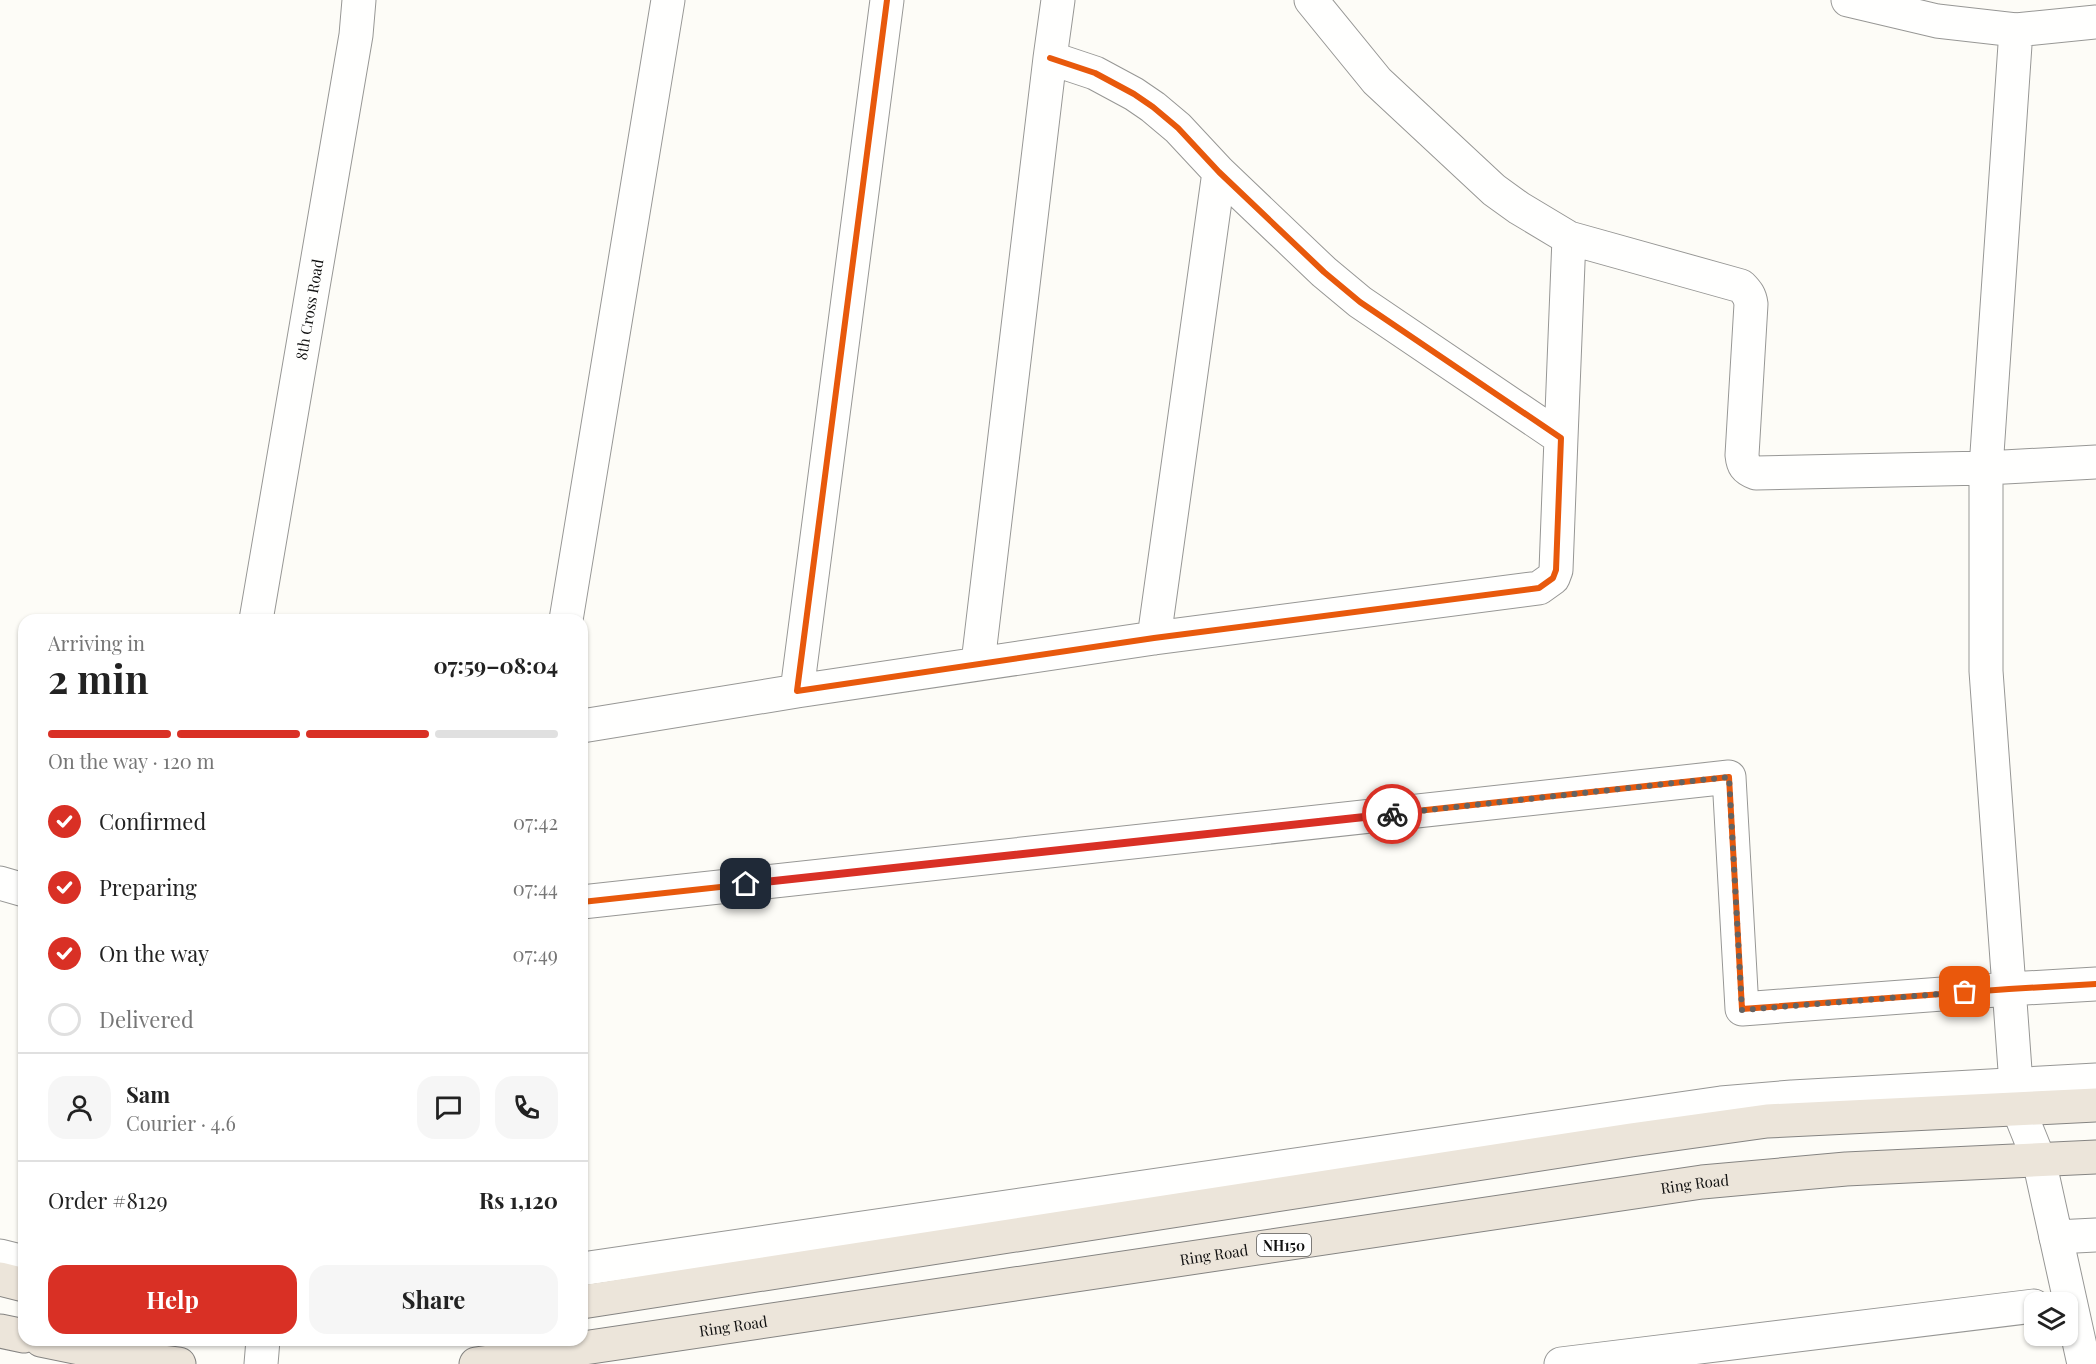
<!DOCTYPE html>
<meta charset="utf-8">
<style>
body{margin:0;font-family:"Playfair Display",serif;background:#f6f6f6;color:#222;height:100vh;display:flex;flex-direction:column;font-size:22px;white-space:nowrap}
*{box-sizing:border-box;margin:0}
p{font-size:20px;color:#767676}
.icon{flex:none;width:33px;height:33px;fill:none;stroke:currentColor;stroke-width:2;stroke-linecap:round;stroke-linejoin:round}
.map{position:relative;flex:1;overflow:hidden}
.sheet{position:absolute;left:18px;top:614px;width:570px;height:732px;display:flex;flex-direction:column;background:#fff;border-radius:18px;box-shadow:0 2px 4px #0004}
.sheet>*{flex:none}
.controls{position:absolute;left:2024px;top:1292px;display:grid;gap:12px}
.controls a{display:grid;place-items:center;width:54px;height:54px;border-radius:12px;background:#fff;box-shadow:0 2px 4px #0004;font-size:30px}
.pin{position:absolute;display:grid;place-items:center;width:51px;height:51px;color:#fff;margin:-26px;border-radius:12px;box-shadow:0 3px 9px #0006}
.courier{position:absolute;display:grid;place-items:center;width:60px;height:60px;margin:-30px;border:4px solid #d93025;border-radius:50%;background:#fff;color:#222;box-shadow:0 2px 8px #0007}
.overview em{font-style:normal;font-weight:700}
.overview div{display:flex;flex-direction:column-reverse}
.overview{display:flex;align-items:center;justify-content:space-between;height:102px;padding:0 30px}
h1{font-size:39px;font-weight:700;line-height:45px}
.bar{display:grid;grid-template-columns:repeat(4,1fr);gap:9px 6px;align-content:center;height:72px;padding:0 30px}
.bar i{height:8px;border-radius:4px;background:#e0e0e0}
.bar .selected{background:#d93025}
.bar p{grid-column:span 4}
.line{display:flex;align-items:center;gap:15px;padding:0 30px;border-top:2px solid #e0e0e0}
.line div{flex:1}
.round{display:grid;place-items:center;flex:none;width:63px;height:63px;border-radius:18px;background:#f6f6f6}
ol{padding:0 30px;list-style:none}
li{display:flex;align-items:center;gap:18px;height:66px}
li p{margin-inline-start:auto}
li .icon{padding:6px;border-radius:50%;background:#d93025;color:#fff;stroke-width:4}
li:last-child{color:#767676}
li i{width:33px;height:33px;border:3px solid #e0e0e0;border-radius:50%}
.button{display:flex;gap:12px;margin-top:auto;padding:12px 30px}
.button a{flex:1;height:69px;border-radius:18px;background:#d93025;color:#fff;font-size:24px;font-weight:700;line-height:69px;text-align:center}
.button a+a{background:#f6f6f6;color:#222}
.map>svg:first-child{display:block}
</style>
<div class="map">
<svg width="2096" height="1364" viewBox="0 0 2096 1364">
<rect width="100%" height="100%" fill="#fdfcf7"/>
<g fill="none" stroke-linecap="round" stroke-linejoin="round">
<defs>
<path id="minor" d="M887 0 797 691 1154 638 1539 588 1553 578 1556 570 1561 438 1360 302 1324 272 1219 172 1178 128 1153 107 1134 94 1095 73 1050 58
M1311 0 1377 81 1494 190 1519 208 1569 238 1741 286C1747 292 1750 296 1751 304L1742 455C1743 465 1745 469 1756 473L1986 468 2096 462
M1848 0 1937 21 2016 30 2096 22
M2016 30 1986 468V671L2016 1084
M1561 438 1569 238
M566 620 668 0
M1154 638 1219 172
M978 663 1050 58 1058 0
M582 726 797 691
M0 883 24 890
M582 902 1729 777 1742 1009 2009 989 2096 984
M2056 1237 2084 1364
M1561 1364 2034 1306"/>
<g id="tertiary">
<path id="s1" d="M256 620 356 35 359 0"/>
<path d="M2018 1108 2039 1160 2056 1237 2096 1235"/>
<path d="M0 1256 24 1262"/>
<path d="M582 1269 1721 1103 1792 1097 2096 1080"/>
<path d="M261 1364 263 1340"/>
</g>
<g id="trunk">
<path d="M0 1279 24 1285"/>
<path d="M582 1302 1631 1140 1767 1121 2096 1105"/>
<path d="M0 1331 24 1336"/>
<path d="M41 1340 123 1357 179 1364"/>
<path id="s2" d="M476 1364 1702 1182 1846 1169 2096 1157"/>
</g>
</defs>
<use href="#minor" stroke="#979795" stroke-width="35"/>
<use href="#tertiary" stroke="#979795" stroke-width="35"/>
<use href="#trunk" stroke="#858482" stroke-width="35"/>
<use href="#minor" stroke="#fffffe" stroke-width="33"/>
<use href="#tertiary" stroke="#fffffe" stroke-width="33"/>
<use href="#trunk" stroke="#ece5da" stroke-width="33"/>
<defs>
<path id="cycleway" d="M887 0 797 691 1154 638 1539 588 1553 578 1556 570 1561 438 1360 302 1324 272 1219 172 1178 128 1153 107 1134 94 1095 73 1050 58
M582 902 1729 777 1742 1009 2009 989 2096 984"/>
</defs>
<use href="#cycleway" stroke="#fff" stroke-width="10"/>
<use href="#cycleway" stroke="#e8590c" stroke-width="6"/>
</g>
<g fill="none" stroke-linecap="round" stroke-linejoin="round">
<path stroke="#646362" stroke-width="6" stroke-dasharray="0 10.8" d="M1392 814 1729 777 1742 1010 1965 992"/>
<path stroke="#d93025" stroke-width="8" d="M746 884 1392 814"/>
</g>
<g text-anchor="middle" dominant-baseline="central" stroke-width="6" stroke-linejoin="round" paint-order="stroke">
<rect fill="#fff" stroke="#585858" stroke-width="1.5" x="1257" y="1234" width="54" height="22" rx="4.5"/>
<g font-size="14" font-weight="bold" fill="#111">
<text x="1284" y="1245">NH150</text>
</g>
<g font-size="15" fill="#111" stroke="#fff">
<text stroke="none"><textPath href="#s1" startOffset="315">8th Cross Road</textPath></text>
<text stroke="none"><textPath href="#s2" startOffset="1232">Ring Road</textPath></text>
<text stroke="none"><textPath href="#s2" startOffset="746">Ring Road</textPath></text>
<text stroke="none"><textPath href="#s2" startOffset="260">Ring Road</textPath></text>
</g>
</g>
</svg>
<div class="controls">
<a><svg class="icon" aria-label="layers" viewBox="0 0 24 24"><path d="M12 4l9 5-9 5-9-5zM3 14l9 5 9-5"/></svg></a>
</div>
<div class="pin" style="left:1965px;top:992px;background:#ea580c"><svg class="icon" aria-label="bag" viewBox="0 0 24 24"><path d="M5 8h14l-1 12H6zM9 8a3 3 0 0 1 6 0"/></svg></div>
<div class="pin" style="left:746px;top:884px;background:#1f2937"><svg class="icon" aria-label="home" viewBox="0 0 24 24"><path d="M3 11l9-7 9 7M6 9v11h12V9"/></svg></div>
<div class="courier" style="left:1392px;top:814px"><svg class="icon" aria-label="bike" viewBox="0 0 24 24"><circle cx="6" cy="16" r="4"/><circle cx="18" cy="16" r="4"/><path d="M6 16l4-8h5l3 8M10 8l3 8H6M13 5h3"/></svg></div>
<section class="sheet">
<div class="overview"><div><h1>2 min</h1><p>Arriving in</p></div><em>07:59–08:04</em></div>
<div class="bar"><i class="selected"></i><i class="selected"></i><i class="selected"></i><i></i><p>On the way · 120 m</p></div>
<ol>
<li><svg class="icon" aria-label="check" viewBox="0 0 24 24"><path d="M5 12l5 5 9-10"/></svg>Confirmed<p>07:42</p></li>
<li><svg class="icon" aria-label="check" viewBox="0 0 24 24"><path d="M5 12l5 5 9-10"/></svg>Preparing<p>07:44</p></li>
<li><svg class="icon" aria-label="check" viewBox="0 0 24 24"><path d="M5 12l5 5 9-10"/></svg>On the way<p>07:49</p></li>
<li><i></i>Delivered</li>
</ol>
<div class="line" style="height:108px"><a class="round"><svg class="icon" aria-label="person" viewBox="0 0 24 24"><circle cx="12" cy="8" r="4"/><path d="M4 21q1-7 8-7t8 7"/></svg></a><div><b>Sam</b><p>Courier · 4.6</p></div><a class="round"><svg class="icon" aria-label="chat" viewBox="0 0 24 24"><path d="M4 5h16v11H9l-5 4z"/></svg></a><a class="round"><svg class="icon" aria-label="phone" viewBox="0 0 24 24"><path d="M5 4h4l2 5-3 2q2 4 5 5l2-3 5 2v4C11 20 4 13 5 4z"/></svg></a></div>
<div class="line" style="height:78px"><div>Order #8129</div><b>Rs 1,120</b></div>
<div class="button"><a>Help</a><a>Share</a></div>
</section>
</div>
